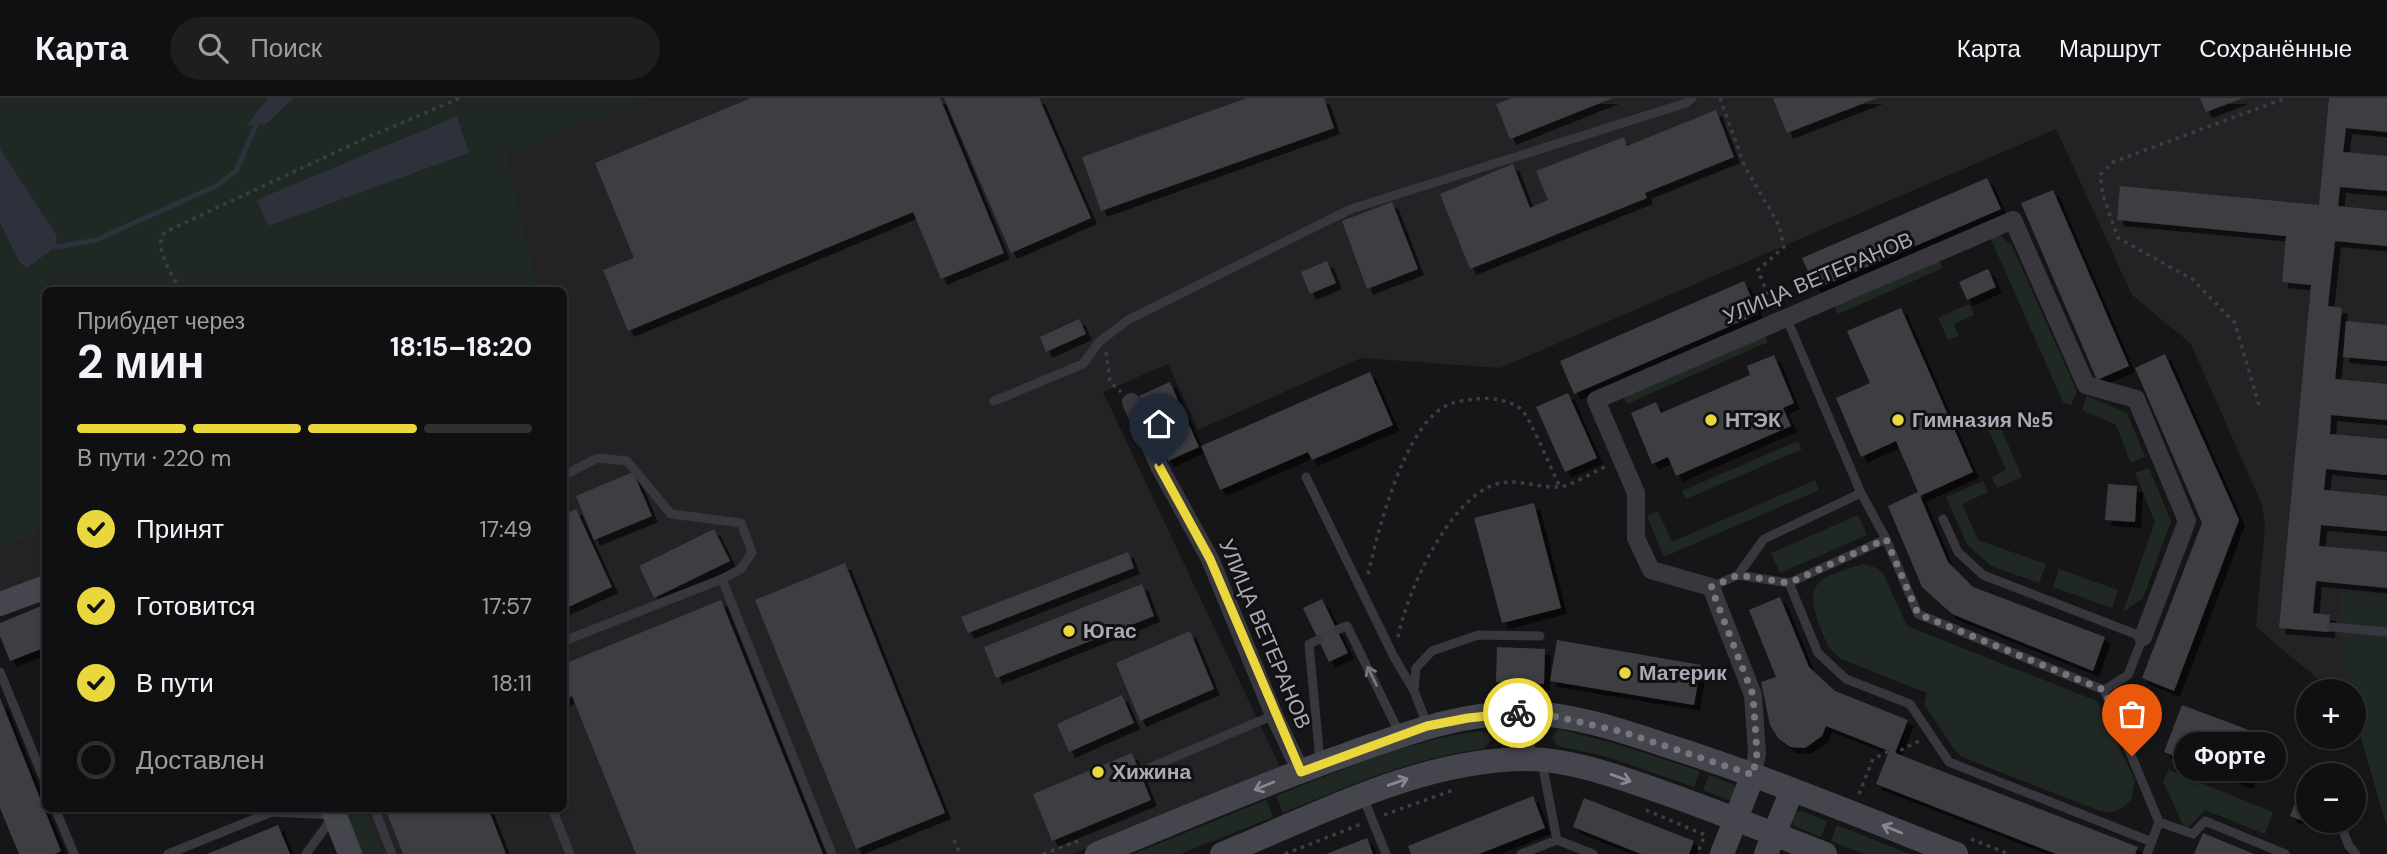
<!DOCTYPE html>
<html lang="ru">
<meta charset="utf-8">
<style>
body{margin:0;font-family:"DM Sans",sans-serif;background:#1e1e20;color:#f1f3f6;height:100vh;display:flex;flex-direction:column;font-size:26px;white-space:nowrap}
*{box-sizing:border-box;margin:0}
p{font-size:23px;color:#9c9d9f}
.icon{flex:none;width:38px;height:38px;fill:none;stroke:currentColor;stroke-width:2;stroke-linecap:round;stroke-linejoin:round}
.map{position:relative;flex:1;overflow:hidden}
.side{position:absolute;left:42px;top:189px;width:525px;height:525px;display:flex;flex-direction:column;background:#101012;border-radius:10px;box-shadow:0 2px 5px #0004,0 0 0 2px #303032}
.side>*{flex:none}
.controls{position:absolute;left:2296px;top:581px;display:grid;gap:14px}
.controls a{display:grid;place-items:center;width:70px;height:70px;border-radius:50%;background:#101012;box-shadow:0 2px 5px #0004,0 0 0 2px #303032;font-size:35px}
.pin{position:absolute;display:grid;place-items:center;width:60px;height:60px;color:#fff;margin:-72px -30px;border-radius:50% 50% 50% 0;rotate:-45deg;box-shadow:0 0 7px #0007}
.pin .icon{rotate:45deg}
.courier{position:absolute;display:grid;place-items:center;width:70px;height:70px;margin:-35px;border:5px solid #e9d73d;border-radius:50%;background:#fff;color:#222;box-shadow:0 2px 9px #0007}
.bubble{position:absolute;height:49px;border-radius:24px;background:#101012;box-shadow:0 2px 5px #0004,0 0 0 2px #303032;font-size:23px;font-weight:700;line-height:49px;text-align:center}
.overview em{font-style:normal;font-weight:700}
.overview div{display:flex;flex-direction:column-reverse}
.overview{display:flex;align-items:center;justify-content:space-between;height:119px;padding:0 35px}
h1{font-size:46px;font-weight:700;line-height:52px}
.bar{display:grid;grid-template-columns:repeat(4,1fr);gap:10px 7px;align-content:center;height:84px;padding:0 35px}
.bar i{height:9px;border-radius:5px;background:#303032}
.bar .on{background:#e9d73d}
.bar p{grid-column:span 4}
ol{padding:0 35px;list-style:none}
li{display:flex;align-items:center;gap:21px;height:77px}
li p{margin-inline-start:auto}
li .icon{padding:7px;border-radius:50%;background:#e9d73d;color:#111;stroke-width:4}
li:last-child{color:#9c9d9f}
li i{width:38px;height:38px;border:4px solid #303032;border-radius:50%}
header{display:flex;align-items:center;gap:42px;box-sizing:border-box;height:98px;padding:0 35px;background:#101012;border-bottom:2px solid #303032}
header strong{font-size:33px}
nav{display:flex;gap:38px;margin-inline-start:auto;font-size:24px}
.search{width:490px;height:63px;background:#1e1e20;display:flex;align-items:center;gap:18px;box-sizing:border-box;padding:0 24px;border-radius:38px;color:#9c9d9f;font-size:26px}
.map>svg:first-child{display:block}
</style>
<header>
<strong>Карта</strong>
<div class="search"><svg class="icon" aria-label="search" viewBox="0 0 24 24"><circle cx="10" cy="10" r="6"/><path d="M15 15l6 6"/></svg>Поиск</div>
<nav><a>Карта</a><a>Маршрут</a><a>Сохранённые</a></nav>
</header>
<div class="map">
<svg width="2387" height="756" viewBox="0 0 2387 756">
<defs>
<filter id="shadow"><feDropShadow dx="6" dy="6" stdDeviation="0" flood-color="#0009"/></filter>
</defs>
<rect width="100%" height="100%" fill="#161618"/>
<path fill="#232225" d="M582 0H2387V584L2325 587 2256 529 2265 427 2262 407 2191 246 2132 197 2056 31 1500 270 1361 260 1198 332 1168 266 1103 294 1280 669 1073 756H345L327 711 564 710V192H480L446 85Z
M45 423V482L0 501V441Z"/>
<path fill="#202823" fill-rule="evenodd" d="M0 0H268L247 28 268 26 294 0H645L506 56 538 192H46L45 433 0 450V125L19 164 27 170 56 149 57 138 0 50ZM457 18 469 55 267 127 256 102Z
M1999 136 2012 148 2077 293 2071 307 2063 304 1990 139Z
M1939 162 1943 170 1838 216 1834 208Z
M1969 206 1974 217 1954 226 1959 238 1948 242 1938 220Z
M1765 237 1768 244 1627 306 1623 298Z
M2087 298 2127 315 2145 359 2131 365 2116 327 2082 312Z
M1997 321 2022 379 1997 390 1992 379 2006 372 1986 326Z
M1798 343 1802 351 1686 401 1682 393Z
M2149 370 2171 423 2143 500 2123 514 2155 424 2135 375Z
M1815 382 1819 392 1664 459 1647 418 1658 413 1672 444Z
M1983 383 1988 394 1962 406 1978 442 2046 466 2039 485 1991 468 1967 446 1946 399Z
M1858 417 1867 437 1780 475 1771 455Z
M1862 466 1877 470 1883 475 1907 528 2097 603 2135 682 2131 702 2122 710 2112 714 2100 713 1962 659 1953 650 1924 606 1927 595 1841 561C1837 557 1832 553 1829 549 1822 536 1806 499 1817 487 1825 476 1849 471 1862 466Z
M2059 471 2118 492 2112 510 2053 489Z
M2340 494 2387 497V729L2354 617V593H2347L2345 590Z
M1558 631 1613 645 1700 673 1694 689 1608 659 1557 648 1552 639Z
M1481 633 1488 636 1491 642 1484 651C1414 659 1348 688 1283 715L1276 698C1343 671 1410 642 1481 633Z
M2169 672 2273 714 2265 736 2205 712 2189 729 2183 727 2163 683Z
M1709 677 1737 688 1731 703 1703 692Z
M1266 702 1273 719 1180 756H1133Z
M340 711H365L383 756H358Z
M1801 713 1827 723 1821 739 1794 728 1792 721 1795 715Z
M1837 727 1910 756H1864L1831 743Z"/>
<path fill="#2d313b" d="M268 0H294L267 26 246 28Z
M457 18 469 55 268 128 256 102Z
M0 50 57 138 56 149 27 170 19 164 0 125Z"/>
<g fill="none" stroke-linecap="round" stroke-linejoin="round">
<path stroke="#2d313b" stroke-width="5" d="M56 149 96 142 216 88 236 73 256 27"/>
</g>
<path fill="#3e3e42" filter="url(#shadow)" d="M751 0H940L1004 155 941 181 913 114 628 233 603 172 634 160 595 65Z
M944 0H1039L1091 120 1011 155Z
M1247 0H1324L1334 30 1101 113 1082 59Z
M1512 0H1613L1510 41 1496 6Z
M1776 0H1877L1787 35 1773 1Z
M2200 0H2243L2206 14Z
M2329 0H2387V34L2346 30 2343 54 2387 58V93L2340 89 2338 108 2387 113V148L2335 143 2328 208 2342 210 2335 281 2387 286V322L2331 317 2330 336 2387 341V377L2326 371 2324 392 2387 398V433L2321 427 2319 448 2387 454V490L2316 483 2313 515 2330 517 2329 534 2279 530 2311 187 2282 184 2286 138 2117 122 2120 88 2319 107Z
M1716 12 1734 59 1645 95 1647 100 1470 171 1440 96 1513 66 1530 110 1548 102 1536 73 1624 39 1627 48Z
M1987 80 2001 111 1816 191 1802 160Z
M2053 92 2129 268 2097 282 2021 105Z
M1392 104 1418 171 1367 191 1342 123Z
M1327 163 1336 185 1310 196 1301 174Z
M1988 171 1996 189 1967 202 1959 184Z
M1744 183 1758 216 1574 296 1560 263Z
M1901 210 1973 374 1920 398 1948 464 1973 489 2105 539 2093 573 1952 516 1922 489 1888 408 1918 394 1896 343 1861 359 1836 300 1870 285 1847 233Z
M1079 221 1086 236 1046 254 1040 239Z
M2346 223 2387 227V263L2343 259Z
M2165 256 2239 422 2174 593 2142 580 2202 425 2135 270Z
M1774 257 1794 305 1783 310 1791 328 1676 378 1668 359 1652 366 1631 315 1656 304 1661 315 1750 277 1747 268Z
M1370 274 1393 327 1312 362 1308 354 1220 392 1201 348Z
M1170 284 1199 349 1168 363 1139 298Z
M1568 295 1597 360 1565 374 1536 309Z
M633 374 652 418 594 442 576 398Z
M2108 386 2137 388 2135 424 2105 422Z
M1534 405 1561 510 1502 525 1474 420Z
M576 411 612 489 564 511V417Z
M714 431 730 463 654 500 639 468Z
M1128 454 1134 470 968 535 961 519Z
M845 465 945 715 856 751 755 502Z
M1142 486 1154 518 996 580 984 549Z
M1780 499 1809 569 1835 593 1908 622 1895 655 2138 749 2135 756H2056L1876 686 1889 653 1826 628 1822 638 1805 650 1790 649 1778 640 1770 627 1761 584 1776 579 1749 512Z
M1322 501 1348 555 1329 564 1303 510Z
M721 502 823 756H636L572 598 564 602V566Z
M46 506V549L10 563 0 538V525Z
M1190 533 1214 591 1140 623 1116 565Z
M1557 542 1701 567 1694 607 1550 583Z
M1497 549 1545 551 1544 586 1496 584Z
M1122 597 1134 625 1069 654 1057 626Z
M0 600 61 753 55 756H19L0 710Z
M2182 607 2265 638 2247 685 2164 654Z
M1132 655 1151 702 1052 743 1033 696Z
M1533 698 1545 730 1479 756H1411L1408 748Z
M1584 700 1694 743 1689 756H1641L1573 729Z
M2297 700 2308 705V723H2325L2322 730 2290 718Z
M385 710H488L506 756H403Z
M278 727 290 756H207Z
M2203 735 2254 756H2194Z
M1367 740 1373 756H1326Z"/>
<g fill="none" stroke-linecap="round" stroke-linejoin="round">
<path stroke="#3d3e44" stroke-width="3.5" stroke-dasharray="3.5 5" stroke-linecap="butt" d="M1720 0 1745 69 1779 127 1784 149 1758 172 1773 210
M180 192C173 178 152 148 165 134L366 40 460 0
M1106 254 1110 284 1121 294
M2259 307 2235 225 2192 181 2118 140 2103 97 2100 77 2113 64 2286 0
M1368 476C1378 433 1405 323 1450 306 1457 303 1468 302 1476 301 1490 299 1511 302 1522 312 1530 320 1553 375 1560 389
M1398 539C1407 494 1447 405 1493 387 1514 379 1537 390 1558 389 1570 389 1595 373 1607 368
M1859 696 1873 661 1889 653 1895 655 1919 643
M1646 712 1705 737 1697 756
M1384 717 1456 691
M1971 741 2009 756
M954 742 960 756
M1043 756 1081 742
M1285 756 1361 726"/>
<path stroke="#38373d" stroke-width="9" d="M1786 219 1861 395 1886 441 1918 516 2104 592 2159 724 2147 756
M994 303 1083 266 1099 244 1128 222 1351 111 1686 5 1692 0
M564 377 598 360 627 363 671 416 741 425 752 454 741 471 722 481 564 543
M1306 379 1394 559 1414 593 1427 626
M1943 421 1958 454 1983 477 2143 539 2128 577 2104 592
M1738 477 1789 485 1886 441
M722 481 832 756
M1789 485 1818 555 1846 581 1910 606 1949 664 2152 744
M1711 489 1738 477 1764 441 1861 395
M2331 529 2387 534
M1337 532 1347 528 1400 636
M1318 542 1309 546 1320 663
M0 574 46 686
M1414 593 1416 570 1432 553 1478 537 1540 538
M1542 665 1557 742
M1149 670 1274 617
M1363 699 1386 756
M55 710 74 756
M374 710 392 756
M552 710 570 756
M2339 723 2349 748 2356 756
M2159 724 2193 736 2205 723 2285 756
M168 756 272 714 333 717
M306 756 333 719
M1521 756 1557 742 1593 756"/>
<path stroke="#38373d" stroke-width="18" d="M1131 304 1159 368 1210 461 1274 617 1301 674
M1753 677 1757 655 1753 597 1711 489 1651 472 1636 440V395L1596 302 2013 122 2086 287 2136 301 2187 423 2143 539"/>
<path stroke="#45454d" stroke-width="24" d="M0 506 46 489
M1522 615 1523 661
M332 710 350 756
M1097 756C1180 722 1263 686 1348 656 1405 636 1462 614 1523 615 1570 615 1623 633 1668 648 1765 679 1860 718 1956 756
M1222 756C1318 717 1416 663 1523 661 1568 660 1619 679 1662 694 1716 713 1771 735 1825 756
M1722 756 1753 677
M1766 756 1792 692"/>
</g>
<defs><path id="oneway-shaft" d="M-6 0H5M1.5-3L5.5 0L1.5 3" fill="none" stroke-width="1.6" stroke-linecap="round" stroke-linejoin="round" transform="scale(1.75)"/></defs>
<use stroke="#767680" href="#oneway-shaft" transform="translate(1372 578) rotate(-116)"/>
<g stroke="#868792">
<use href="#oneway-shaft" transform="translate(1621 680) rotate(20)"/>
<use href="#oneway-shaft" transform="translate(1398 684) rotate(-19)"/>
<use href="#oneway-shaft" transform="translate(1264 688) rotate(158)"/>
<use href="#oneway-shaft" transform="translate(1892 731) rotate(-158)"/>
</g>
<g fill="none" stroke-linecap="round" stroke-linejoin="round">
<path stroke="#76767f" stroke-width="7" stroke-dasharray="0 12.6" d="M1518 615 1545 616 1623 634 1753 677 1757 655 1753 597 1711 489 1738 477 1789 485 1886 441 1918 516 2104 592 2132 658"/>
<path stroke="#e9d73d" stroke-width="9" d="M1159 368 1210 461 1301 674 1427 628 1468 620 1518 615"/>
</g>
<g fill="#e9d73d" stroke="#111113" stroke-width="2.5">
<circle cx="1711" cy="322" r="7"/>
<circle cx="1898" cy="322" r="7"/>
<circle cx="1069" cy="533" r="7"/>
<circle cx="1625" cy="575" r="7"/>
<circle cx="1098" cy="674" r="7"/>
</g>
<g text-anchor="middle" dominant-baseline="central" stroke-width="6" stroke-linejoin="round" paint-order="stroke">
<g font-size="21" fill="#a9aab7" stroke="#111113">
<text transform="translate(1818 180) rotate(-23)">УЛИЦА ВЕТЕРАНОВ</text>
<text transform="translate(1265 536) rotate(67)">УЛИЦА ВЕТЕРАНОВ</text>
</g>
<g font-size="21" font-weight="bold" fill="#a9aab7" stroke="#111113" text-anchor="start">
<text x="1725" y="322">НТЭК</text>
<text x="1912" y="322">Гимназия №5</text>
<text x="1083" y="533">Югас</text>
<text x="1639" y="575">Материк</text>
<text x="1112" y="674">Хижина</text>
</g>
</g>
</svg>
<div class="controls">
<a>+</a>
<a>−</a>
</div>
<div class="pin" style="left:2132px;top:658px;background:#ea580c"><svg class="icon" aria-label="bag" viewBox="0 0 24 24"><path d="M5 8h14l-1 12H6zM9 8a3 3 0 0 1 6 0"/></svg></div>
<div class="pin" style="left:1159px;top:368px;background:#1f2937"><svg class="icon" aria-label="home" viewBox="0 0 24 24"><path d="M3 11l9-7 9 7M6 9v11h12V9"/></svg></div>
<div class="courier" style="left:1518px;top:615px"><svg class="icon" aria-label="bike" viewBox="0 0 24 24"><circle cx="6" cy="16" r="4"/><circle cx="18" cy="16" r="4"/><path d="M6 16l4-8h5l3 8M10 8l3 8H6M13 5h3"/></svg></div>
<div class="bubble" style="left:2174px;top:634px;width:112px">Форте</div>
<section class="side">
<div class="overview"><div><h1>2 мин</h1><p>Прибудет через</p></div><em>18:15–18:20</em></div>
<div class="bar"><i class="on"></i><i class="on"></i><i class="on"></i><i></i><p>В пути · 220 m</p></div>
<ol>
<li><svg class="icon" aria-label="check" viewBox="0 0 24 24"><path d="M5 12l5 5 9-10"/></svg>Принят<p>17:49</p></li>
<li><svg class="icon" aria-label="check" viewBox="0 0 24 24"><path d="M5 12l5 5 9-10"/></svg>Готовится<p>17:57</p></li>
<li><svg class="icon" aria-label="check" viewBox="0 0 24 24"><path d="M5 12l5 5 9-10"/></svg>В пути<p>18:11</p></li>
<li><i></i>Доставлен</li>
</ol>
</section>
</div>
